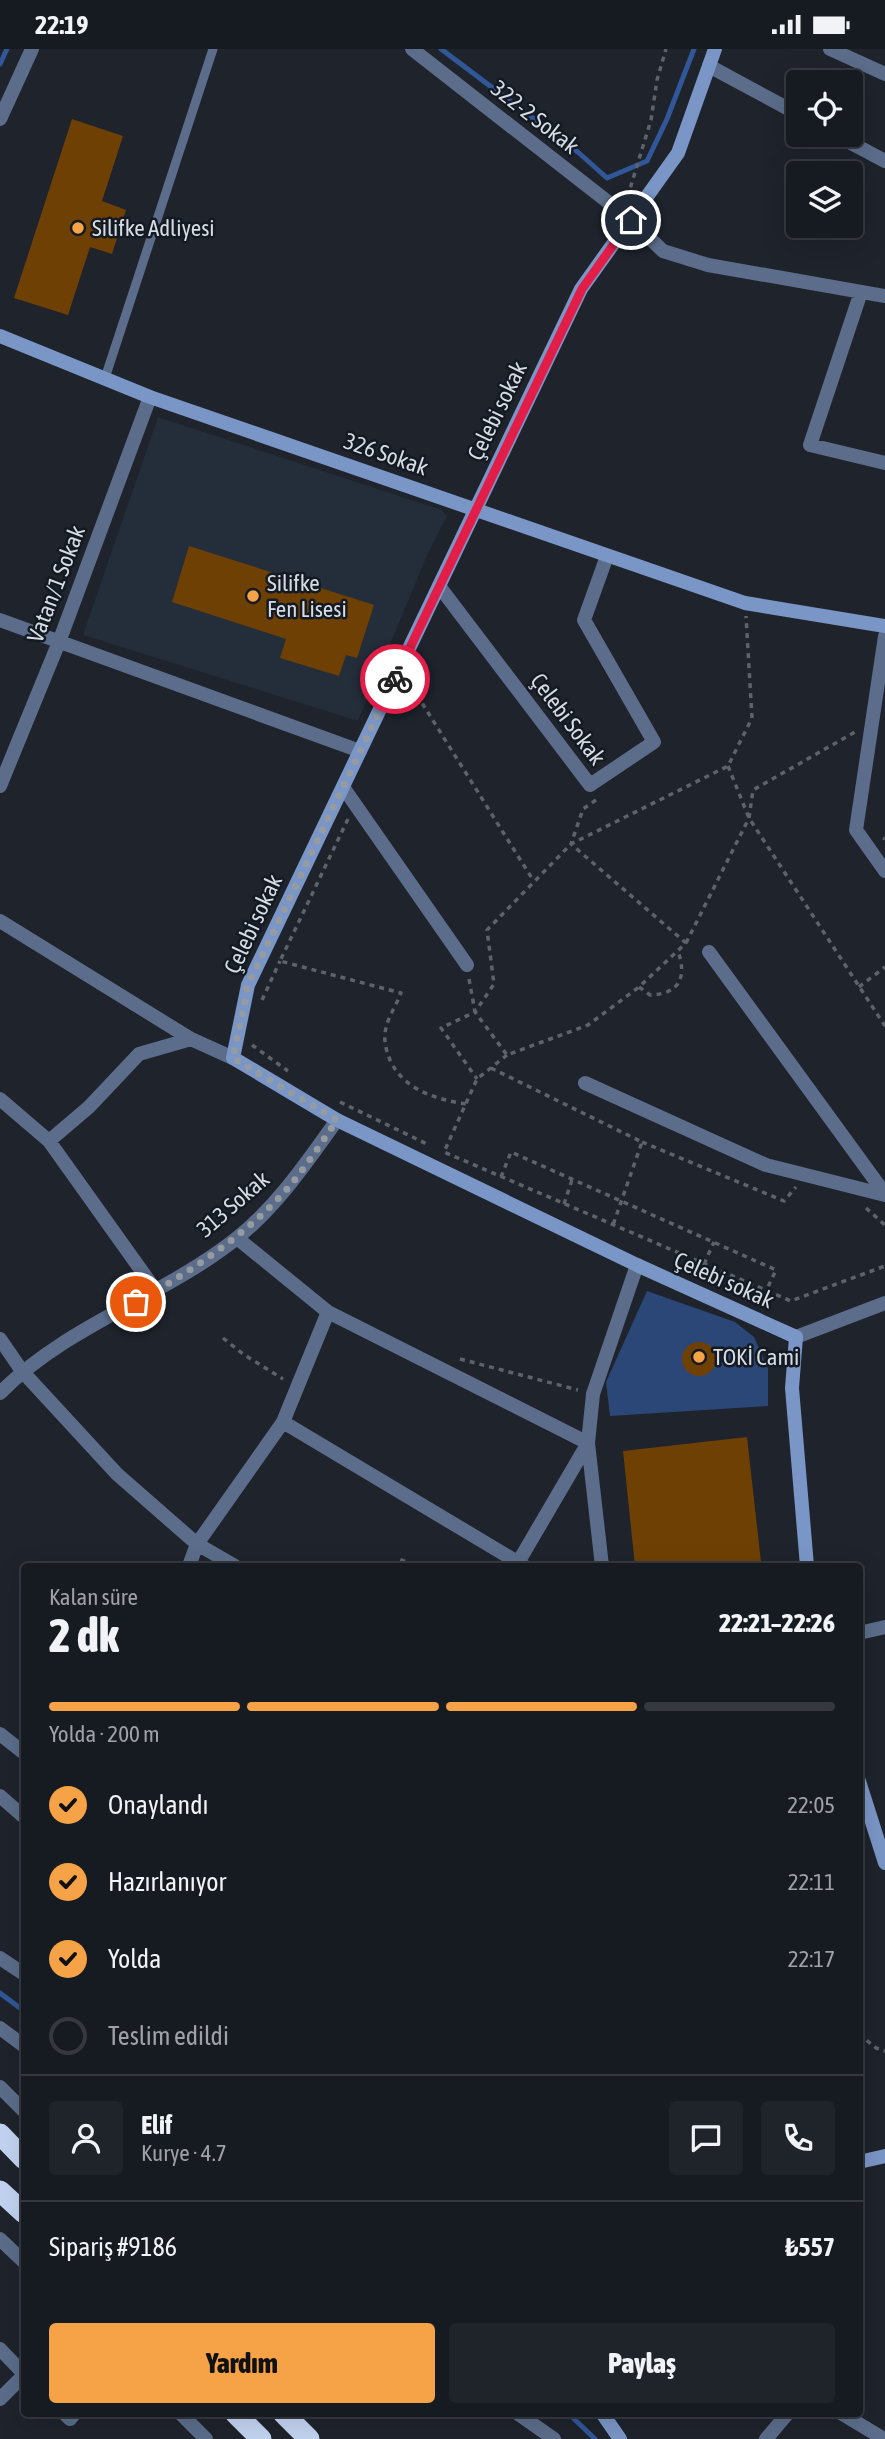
<!DOCTYPE html>
<html lang="tr">
<meta charset="utf-8">
<style>
body{margin:0;font-family:"Asap Condensed",sans-serif;background:#1f232a;color:#f1f3f6;height:100vh;display:flex;flex-direction:column;font-size:26px;white-space:nowrap}
*{box-sizing:border-box;margin:0}
p{font-size:23px;color:#9ea1a5}
.icon{flex:none;width:38px;height:38px;fill:none;stroke:currentColor;stroke-width:2;stroke-linecap:round;stroke-linejoin:round}
.map{position:relative;flex:1;overflow:hidden}
.drawer{position:absolute;left:21px;top:1514px;width:842px;height:854px;display:flex;flex-direction:column;background:#161a21;border-radius:7px;box-shadow:0 7px 28px #0002,0 0 0 2px #35383f}
.drawer>*{flex:none}
.tools{position:absolute;left:786px;top:21px;display:grid;gap:14px}
.tools a{display:grid;place-items:center;width:77px;height:77px;border-radius:7px;background:#161a21;box-shadow:0 7px 28px #0002,0 0 0 2px #35383f;font-size:35px}
.pin{position:absolute;display:grid;place-items:center;width:60px;height:60px;color:#fff;margin:-30px;border:4px solid #fff;border-radius:50%;box-shadow:0 2px 7px #0007}
.courier{position:absolute;display:grid;place-items:center;width:70px;height:70px;margin:-35px;border:5px solid #e11d48;border-radius:50%;background:#fff;color:#222;box-shadow:0 2px 9px #0007}
.head em{font-style:normal;font-weight:800}
.head div{display:flex;flex-direction:column-reverse}
.head{display:flex;align-items:center;justify-content:space-between;height:119px;padding:0 28px}
h1{font-size:46px;font-weight:800;line-height:52px}
.bar{display:grid;grid-template-columns:repeat(4,1fr);gap:10px 7px;align-content:center;height:84px;padding:0 28px}
.bar i{height:9px;border-radius:5px;background:#35383f}
.bar .selected{background:#f6a246}
.bar p{grid-column:span 4}
.line{display:flex;align-items:center;gap:18px;padding:0 28px;border-top:2px solid #35383f}
.line div{flex:1}
.round{display:grid;place-items:center;flex:none;width:74px;height:74px;border-radius:7px;background:#1f232a}
ol{padding:0 28px;list-style:none}
li{display:flex;align-items:center;gap:21px;height:77px}
li p{margin-inline-start:auto}
li .icon{padding:7px;border-radius:50%;background:#f6a246;color:#111;stroke-width:4}
li:last-child{color:#9ea1a5}
li i{width:38px;height:38px;border:4px solid #35383f;border-radius:50%}
.button{display:flex;gap:14px;margin-top:auto;padding:14px 28px}
.button a{flex:1;height:80px;border-radius:7px;background:#f6a246;color:#111;font-size:28px;font-weight:800;line-height:80px;text-align:center}
.button a+a{background:#1f232a;color:#f1f3f6}
.status{display:flex;justify-content:space-between;align-items:center;height:49px;padding:0 35px;background:#161a21;direction:ltr}
.status svg{height:19px;fill:currentColor}
.map>svg:first-child{display:block}
</style>
<div class="status"><b>22:19</b><svg viewBox="0 0 49 12"><path d="M0 12V9h3v3zM5 12V6h3v6zM10 12V3h3v9zM15 12V0h3v12zM26 1h20v11H26zM47 4h2v5h-2z"/></svg></div>
<div class="map">
<svg width="885" height="2390" viewBox="0 0 885 2390">
<rect width="100%" height="100%" fill="#1e232c"/>
<path fill="#242d3a" d="M158 368 442 461 447 467 426 509 358 672 83 586Z"/>
<path fill="#2b4778" d="M647 1242 735 1273 754 1288 768 1320V1357L610 1367 606 1333Z"/>
<g fill="none" stroke-linecap="round" stroke-linejoin="round">
<path stroke="#315798" stroke-width="5" d="M441 0 579 104 607 129 647 112 667 70 694 0
M0 15 7 0
M0 1944 24 1962
M568 2364 595 2390"/>
</g>
<path fill="#6e4003" d="M72 70 123 87 102 152 126 161 112 205 90 198 68 266 14 249Z
M189 497 374 556 357 609 346 606 339 627 280 609 286 590 172 553Z
M682 1310a17 17 0 1 1 34 0a17 17 0 1 1-34 0Z
M747 1388 761 1513 719 1517H635L623 1402Z"/>
<g fill="none" stroke-linecap="round" stroke-linejoin="round">
<path stroke="#5e626a" stroke-width="3.5" stroke-dasharray="5 5" stroke-linecap="butt" d="M629 148V143L651 71 657 31 666 0
M417 646 533 831
M728 717 749 769 885 977
M596 751 583 760 571 795 686 894 639 938 588 976 507 1006 475 963 494 935 487 881 571 795 728 717 752 669 746 567
M348 770 280 912 401 944C397 955 388 968 386 979 383 990 386 1001 390 1011 404 1041 435 1050 466 1055
M883 789 885 790
M686 894 749 769 753 741 855 683
M469 930 475 963 441 979 477 1030
M639 938 650 946C680 945 687 928 678 902
M859 938 885 918
M262 951 280 912
M252 996 288 1022
M507 1006 477 1030 444 1103 791 1252 885 1217
M491 1019 642 1093 613 1176
M340 1053 427 1095
M642 1093 784 1152 796 1138
M501 1128 511 1103 776 1221 766 1242
M564 1155 572 1131
M866 1159 885 1176
M704 1215 714 1193
M223 1289 243 1305 283 1330
M460 1310 578 1341
M394 1517 399 1510 416 1517
M859 1985 876 1999 885 2002"/>
<path stroke="#5b6d8a" stroke-width="9" d="M105 329 213 0"/>
<path stroke="#5b6d8a" stroke-width="14" d="M412 0 631 171 663 202 708 216 885 247
M830 0 885 25
M709 17 798 65
M0 70 32 0
M836 86 885 112
M861 243 810 396 885 414
M439 537 590 736 654 693 584 571 607 507
M0 571 360 702
M885 587 856 781 885 822
M0 737 59 593 150 348
M343 738 467 916
M0 872 191 990
M709 903 885 1145
M585 1034 766 1116 885 1146
M0 1050 49 1092 156 1242
M49 1092 89 1058 139 1005 191 990 233 1009
M328 1263 588 1394 516 1517
M796 1288 885 1254
M0 1290 22 1322 117 1425 197 1495 235 1517
M0 1344C67 1276 163 1248 237 1189 277 1157 307 1113 337 1071
M283 1373 524 1517
M189 1517 197 1495 283 1373 328 1263 237 1189
M602 1517 588 1394 593 1345 637 1216
M859 1584 885 1578
M0 1685 24 1704
M0 1747 24 1768
M0 1909 24 1925
M0 1979 24 1997
M0 2038 24 2062
M0 2190 24 2213
M0 2300 24 2325
M0 2350 24 2326
M64 2364 70 2370 75 2364
M180 2364 206 2390
M517 2364 554 2390
M841 2364 884 2390
M766 2390 788 2364"/>
<path stroke="#7a96c6" stroke-width="14" d="M715 0 678 104 581 240 248 936 233 1009 337 1071 637 1216 796 1288 792 1339 807 1517
M0 287 150 348 745 554 885 577
M859 1732 885 1814
M859 2113 885 2107
M602 2364 620 2390"/>
<path stroke="#c3d4f2" stroke-width="21" d="M0 2085 24 2110
M0 2142 24 2164
M235 2364 261 2390
M283 2364 309 2390"/>
</g>
<g fill="none" stroke-linecap="round" stroke-linejoin="round">
<path stroke="#969ba2" stroke-width="7" stroke-dasharray="0 12.6" d="M136 1253C191 1223 258 1178 297 1128 311 1110 324 1090 337 1071L233 1009 248 936 395 630"/>
<path stroke="#e11d48" stroke-width="9" d="M395 630 582 240 631 171"/>
</g>
<g fill="#f6a246" stroke="#141a23" stroke-width="2.5">
<circle cx="78" cy="179" r="7"/>
<circle cx="253" cy="547" r="7"/>
<circle cx="699" cy="1308" r="7"/>
</g>
<g text-anchor="middle" dominant-baseline="central" stroke-width="5" stroke-linejoin="round" paint-order="stroke">
<g font-size="23" fill="#d7dbe2" stroke="#141a23">
<text transform="translate(535 68) rotate(38)">322-2 Sokak</text>
<text transform="translate(497 362) rotate(-64)">Çelebi sokak</text>
<text transform="translate(386 405) rotate(19)">326 Sokak</text>
<text transform="translate(56 535) rotate(-69)">Vatan/1 Sokak</text>
<text transform="translate(568 670) rotate(53)">Çelebi Sokak</text>
<text transform="translate(253 875) rotate(-65)">Çelebi sokak</text>
<text transform="translate(233 1155) rotate(-41)">313 Sokak</text>
<text transform="translate(724 1231) rotate(24)">Çelebi sokak</text>
</g>
<g font-size="23" fill="#d7dbe2" stroke="#141a23" text-anchor="start">
<text x="92" y="179">Silifke Adliyesi</text>
<text x="267" y="534">Silifke<tspan x="267" dy="26">Fen Lisesi</tspan></text>
<text x="713" y="1308">TOKİ Cami</text>
</g>
</g>
</svg>
<div class="tools">
<a><svg class="icon" aria-label="locate" viewBox="0 0 24 24"><circle cx="12" cy="12" r="6"/><path d="M12 2v4M12 18v4M2 12h4M18 12h4"/></svg></a>
<a><svg class="icon" aria-label="layers" viewBox="0 0 24 24"><path d="M12 4l9 5-9 5-9-5zM3 14l9 5 9-5"/></svg></a>
</div>
<div class="pin" style="left:136px;top:1253px;background:#ea580c"><svg class="icon" aria-label="bag" viewBox="0 0 24 24"><path d="M5 8h14l-1 12H6zM9 8a3 3 0 0 1 6 0"/></svg></div>
<div class="pin" style="left:631px;top:171px;background:#1f2937"><svg class="icon" aria-label="home" viewBox="0 0 24 24"><path d="M3 11l9-7 9 7M6 9v11h12V9"/></svg></div>
<div class="courier" style="left:395px;top:630px"><svg class="icon" aria-label="bike" viewBox="0 0 24 24"><circle cx="6" cy="16" r="4"/><circle cx="18" cy="16" r="4"/><path d="M6 16l4-8h5l3 8M10 8l3 8H6M13 5h3"/></svg></div>
<section class="drawer">
<div class="head"><div><h1>2 dk</h1><p>Kalan süre</p></div><em>22:21–22:26</em></div>
<div class="bar"><i class="selected"></i><i class="selected"></i><i class="selected"></i><i></i><p>Yolda · 200 m</p></div>
<ol>
<li><svg class="icon" aria-label="check" viewBox="0 0 24 24"><path d="M5 12l5 5 9-10"/></svg>Onaylandı<p>22:05</p></li>
<li><svg class="icon" aria-label="check" viewBox="0 0 24 24"><path d="M5 12l5 5 9-10"/></svg>Hazırlanıyor<p>22:11</p></li>
<li><svg class="icon" aria-label="check" viewBox="0 0 24 24"><path d="M5 12l5 5 9-10"/></svg>Yolda<p>22:17</p></li>
<li><i></i>Teslim edildi</li>
</ol>
<div class="line" style="height:126px"><a class="round"><svg class="icon" aria-label="person" viewBox="0 0 24 24"><circle cx="12" cy="8" r="4"/><path d="M4 21q1-7 8-7t8 7"/></svg></a><div><b>Elif</b><p>Kurye · 4.7</p></div><a class="round"><svg class="icon" aria-label="chat" viewBox="0 0 24 24"><path d="M4 5h16v11H9l-5 4z"/></svg></a><a class="round"><svg class="icon" aria-label="phone" viewBox="0 0 24 24"><path d="M5 4h4l2 5-3 2q2 4 5 5l2-3 5 2v4C11 20 4 13 5 4z"/></svg></a></div>
<div class="line" style="height:91px"><div>Sipariş #9186</div><b>₺557</b></div>
<div class="button"><a>Yardım</a><a>Paylaş</a></div>
</section>
</div>
